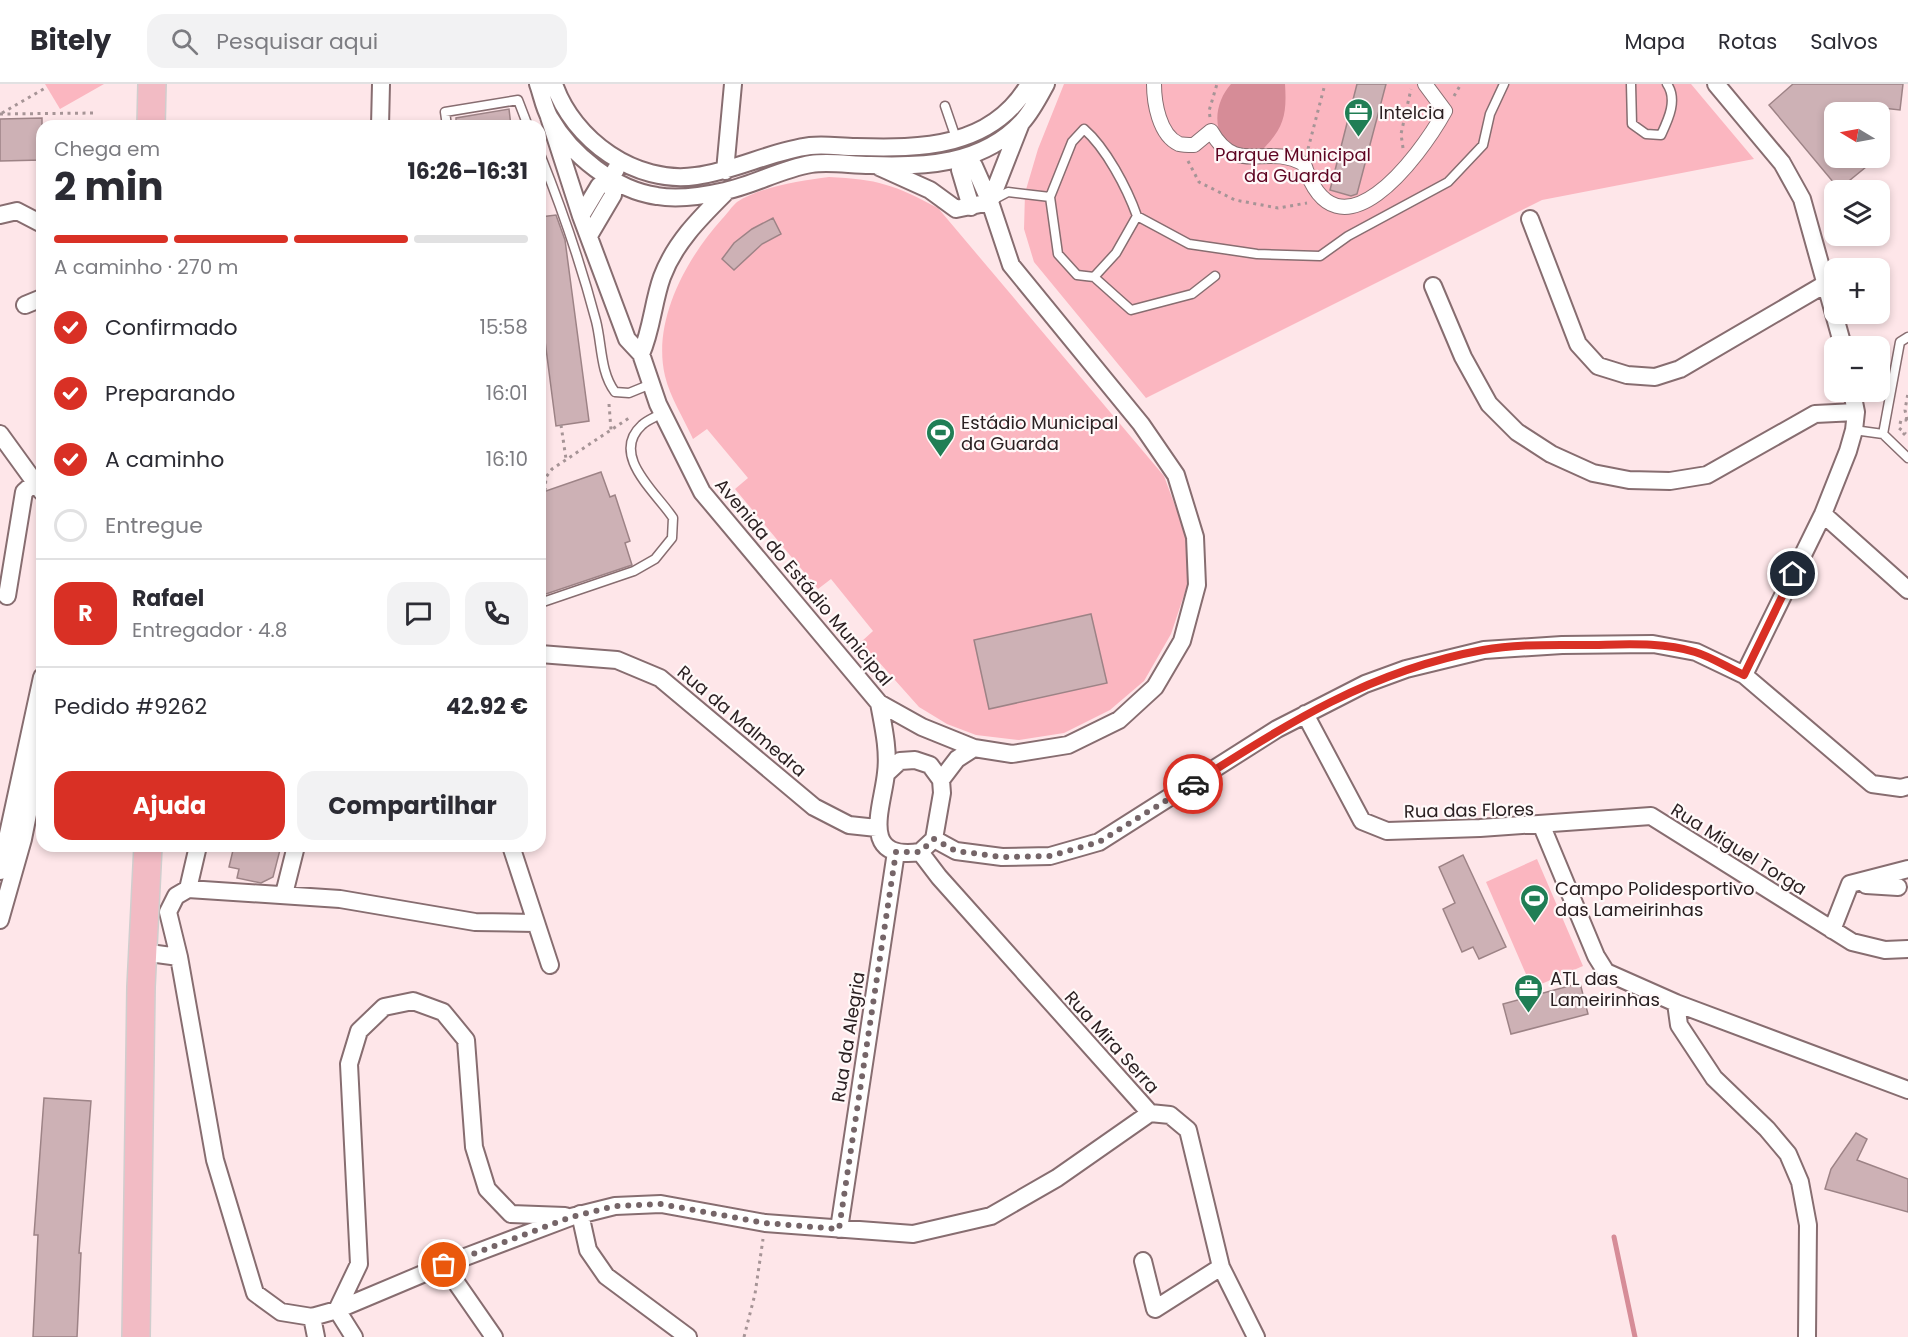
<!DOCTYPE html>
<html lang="pt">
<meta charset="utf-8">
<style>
body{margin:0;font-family:Poppins,sans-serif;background:#f2f2f3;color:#2b2b33;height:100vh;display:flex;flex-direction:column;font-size:22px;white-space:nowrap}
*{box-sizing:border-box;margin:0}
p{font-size:20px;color:#7c7c81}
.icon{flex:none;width:33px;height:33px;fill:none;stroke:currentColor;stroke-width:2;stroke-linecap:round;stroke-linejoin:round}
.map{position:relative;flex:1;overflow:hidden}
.panel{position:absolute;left:36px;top:36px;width:510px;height:732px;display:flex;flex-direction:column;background:#fff;border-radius:18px;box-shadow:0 3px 9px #0003}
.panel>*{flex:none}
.needle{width:39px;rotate:280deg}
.controls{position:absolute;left:1824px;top:18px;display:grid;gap:12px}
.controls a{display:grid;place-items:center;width:66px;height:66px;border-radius:12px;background:#fff;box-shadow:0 3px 9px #0003;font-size:30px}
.pin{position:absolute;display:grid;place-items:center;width:51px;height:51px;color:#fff;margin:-26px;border:3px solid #fff;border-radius:50%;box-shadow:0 2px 6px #0007}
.courier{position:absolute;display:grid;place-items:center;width:60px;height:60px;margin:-30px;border:4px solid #d93025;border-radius:50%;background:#fff;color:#222;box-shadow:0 2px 8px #0007}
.overview em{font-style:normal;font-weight:700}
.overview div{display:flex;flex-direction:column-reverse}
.overview{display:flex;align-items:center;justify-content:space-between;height:102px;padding:0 18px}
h1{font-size:39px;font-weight:700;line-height:45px}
.bar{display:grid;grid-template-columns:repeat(4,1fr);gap:9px 6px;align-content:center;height:72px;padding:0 18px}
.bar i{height:8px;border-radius:4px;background:#e1e1e2}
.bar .selected{background:#d93025}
.bar p{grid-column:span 4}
.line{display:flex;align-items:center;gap:15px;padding:0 18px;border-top:2px solid #e1e1e2}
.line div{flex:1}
.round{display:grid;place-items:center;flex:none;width:63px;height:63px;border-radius:18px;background:#f2f2f3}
ol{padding:0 18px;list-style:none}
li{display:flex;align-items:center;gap:18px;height:66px}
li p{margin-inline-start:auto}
li .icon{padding:6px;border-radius:50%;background:#d93025;color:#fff;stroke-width:4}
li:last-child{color:#7c7c81}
li i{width:33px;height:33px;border:3px solid #e1e1e2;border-radius:50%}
.cta{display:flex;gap:12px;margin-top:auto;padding:12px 18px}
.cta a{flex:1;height:69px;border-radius:18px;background:#d93025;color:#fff;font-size:24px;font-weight:700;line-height:69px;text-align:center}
.cta a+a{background:#f2f2f3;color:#2b2b33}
header{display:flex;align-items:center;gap:36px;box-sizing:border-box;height:84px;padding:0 30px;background:#fff;border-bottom:2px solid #e1e1e2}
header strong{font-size:28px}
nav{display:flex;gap:33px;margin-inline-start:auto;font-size:21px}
.search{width:420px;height:54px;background:#f2f2f3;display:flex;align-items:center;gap:15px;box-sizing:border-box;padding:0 21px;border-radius:18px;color:#7c7c81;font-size:22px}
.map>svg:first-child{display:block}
</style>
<header>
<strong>Bitely</strong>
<div class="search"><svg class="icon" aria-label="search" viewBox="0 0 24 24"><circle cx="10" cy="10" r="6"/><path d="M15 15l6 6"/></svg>Pesquisar aqui</div>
<nav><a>Mapa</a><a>Rotas</a><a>Salvos</a></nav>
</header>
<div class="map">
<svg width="1908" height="1253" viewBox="0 0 1908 1253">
<rect width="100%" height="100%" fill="#fee6e9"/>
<path fill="#fbb6c0" d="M45 0H104L60 25Z
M1064 0H1691L1754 75 1542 116 1146 314 1034 178 1024 145 1025 109 1038 65Z
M829 93C877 95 895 101 938 124L1164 392 1187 454 1188 499 1171 550 1144 597 1110 626 1064 649 1019 656 976 651 947 640 919 623 861 558 873 547 831 495 818 505 735 405 748 394 707 345 693 355C684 335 670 313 665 292 652 237 686 175 722 135 727 130 732 122 737 118 762 102 800 97 829 93Z
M1537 775 1583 882 1532 904 1486 798Z"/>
<path fill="#d68c97" d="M1231 0H1285C1287 31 1284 44 1262 66 1256 67 1245 69 1239 67 1210 55 1213 20 1231 0Z"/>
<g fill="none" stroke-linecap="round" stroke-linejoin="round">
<path stroke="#d68c97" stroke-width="5" d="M1614 1153 1635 1253"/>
</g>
<path fill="#cdb1b5" stroke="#9d8386" stroke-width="1.5" d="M1357 0H1386L1357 110 1351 112 1330 106Z
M1793 0H1903L1900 26 1846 20 1834 28V74H1877L1839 105 1769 21Z
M509 25 511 42H456V34Z
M42 34V76L0 77V35Z
M556 131 565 156 589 337 556 342 540 218V133Z
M773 134 781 150 762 160 734 186 722 175 734 159 752 145Z
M601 388 610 413 615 411 630 457 625 459 632 481 540 512V409Z
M1091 530 1107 599 989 625 974 556Z
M234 762H281L273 793 261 799 237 794 239 785 229 783Z
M1463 771 1506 863 1479 875 1473 863 1462 868 1443 825 1455 819 1439 783Z
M1580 899 1588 930 1511 950 1503 920Z
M44 1014 91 1017 79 1169H81L77 1253H33L38 1151H34Z
M1856 1049 1867 1055 1857 1076 1908 1095V1128L1825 1105 1831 1085Z"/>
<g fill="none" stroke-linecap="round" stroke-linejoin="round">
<defs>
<path id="service" d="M1631 0 1632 40 1646 50 1661 51C1668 36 1678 16 1667 0
M945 22 957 57
M447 42 445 28 518 16 528 42
M540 70C562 125 581 180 596 237 602 260 600 288 615 308L629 309 651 300
M993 116 1008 108 1050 113 1058 170 1077 191 1094 193 1116 169 1137 132C1127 104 1106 64 1084 45L1072 58 1050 113
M1137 132 1189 160 1257 170 1320 172 1348 152 1448 98 1483 61 1490 30 1504 0
M1094 193 1131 226 1192 210 1215 192
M1854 346 1883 350 1908 374
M1883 350 1900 258 1908 253
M540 519 634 487 655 475 672 454 673 434C657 409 609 371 642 341 647 336 656 333 662 329"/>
<path id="pedestrian" d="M1154 0C1154 18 1159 51 1179 60 1183 61 1190 61 1194 61L1211 47C1237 93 1265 58 1304 80 1337 183 1419 74 1445 27L1425 0"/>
<path id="minor" d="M538 0C542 11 544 24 550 34 571 71 615 106 657 112 679 116 703 112 725 107 754 101 781 85 811 80 829 77 851 81 870 81 924 83 982 81 1022 38 1032 27 1039 13 1046 0
M554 0C573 56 636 101 696 92 735 87 771 67 810 62 825 60 841 63 856 63 921 65 992 64 1029 0
M1716 0 1782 79 1802 115 1843 262
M549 33 581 132 627 255 641 270 658 320 702 408 879 619 922 643 974 664 1012 670 1068 661 1119 636 1155 603 1182 557 1197 501 1195 453 1176 391 1141 340 1011 181 990 118 1021 39
M380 42 381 0
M963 75 960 86 971 123
M879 83 930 106 956 125 990 118 974 82 963 75
M725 87 733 0
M0 131 17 127 42 140
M581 132 599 102 611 94 616 85
M1530 135 1578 260 1598 282 1627 291 1655 293 1680 285 1827 199
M590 150 613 111 611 94
M1433 202 1463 273 1489 320 1517 348 1551 370 1593 389 1629 396 1670 397 1707 391 1815 330 1856 328
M25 221 42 214
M641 270C652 245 653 218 662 193 675 158 701 133 727 107
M0 350 42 408
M1823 430 1908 506
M7 512 24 408 35 398
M540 570 617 576 660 594 814 723 849 741 877 744
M1744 591 1823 430 1848 367 1854 346 1856 328 1852 308
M879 619C883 641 889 666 886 689 883 722 858 777 920 768L934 755 942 709 941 696 930 681 915 676 900 677 886 690
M1305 630 1362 737 1387 747 1480 744 1651 732 1852 858 1885 866 1908 865
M941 696 957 675 974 664
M1541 740 1596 872 1606 888 1676 919 1908 1006
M934 755 956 767 1002 773 1050 772 1099 758 1277 645 1365 600 1406 585 1484 566 1562 561 1653 560 1696 568 1744 591 1872 700 1901 704 1908 702
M511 762 550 881
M920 768 939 793 1150 1029 1170 1031 1188 1046 1221 1183 1256 1253
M0 787 42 593
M1866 801 1898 803
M188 805 340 815 475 838 535 839
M284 810 296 762
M168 828 179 873 215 1076 255 1209 281 1228 312 1233 337 1226 444 1181 571 1133 615 1122 661 1120 765 1139 913 1150 991 1132 1057 1094 1150 1029
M168 828 176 812 188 805 198 762
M0 836 23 755 42 661
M1832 846 1850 800 1908 785
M142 868 179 873
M1676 919 1679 941 1714 994 1767 1045 1788 1070 1800 1098 1808 1141 1807 1253
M580 1130 588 1166 606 1192 688 1253
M839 1145 896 768
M1143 1177 1155 1225 1221 1183
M444 1181 494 1253
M312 1233 316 1253
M354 1253 337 1226 359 1180 349 980 359 947 384 923 413 917 443 928 466 956 474 1063 487 1105 511 1130 565 1132"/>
<path id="primary" d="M151 42 152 0
M136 1253 141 903 148 762"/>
</defs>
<use href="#service" stroke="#876d70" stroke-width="11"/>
<use href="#pedestrian" stroke="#876d70" stroke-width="16"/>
<use href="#minor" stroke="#876d70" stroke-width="20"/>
<use href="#primary" stroke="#d0cece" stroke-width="30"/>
<path stroke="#a69496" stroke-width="3" stroke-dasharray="3 4.5" stroke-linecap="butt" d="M1454 12 1461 0
M2 29 47 3
M0 30 96 29
M1210 33 1209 27 1217 0
M1403 64 1401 50 1411 5
M1308 65 1325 0
M1188 77 1199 98 1235 116 1278 124 1307 119
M609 320 611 346
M1907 336 1905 326 1908 309
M561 341 566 375
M1903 351 1905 349 1899 344 1901 336H1907L1908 338
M545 407 546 393 552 385 632 332
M744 1253 755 1210 763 1155"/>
<use href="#service" stroke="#fff" stroke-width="8"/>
<use href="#pedestrian" stroke="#fff" stroke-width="14"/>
<use href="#minor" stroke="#fff" stroke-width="16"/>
<use href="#primary" stroke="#f2bbc4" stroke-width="27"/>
</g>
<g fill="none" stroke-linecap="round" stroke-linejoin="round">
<path stroke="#756568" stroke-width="6" stroke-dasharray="0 10.8" d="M444 1181 571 1133 615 1122 661 1120 765 1139 839 1145 896 768H920L934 755 956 767 1002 773 1050 772 1099 758 1193 700"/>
<path stroke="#d93025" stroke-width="8" d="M1193 700C1285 640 1372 586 1483 566 1514 560 1550 561 1582 561 1620 561 1659 557 1695 568 1712 573 1728 584 1744 591L1793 490"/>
</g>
<defs>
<symbol id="office-pin" viewBox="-11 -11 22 30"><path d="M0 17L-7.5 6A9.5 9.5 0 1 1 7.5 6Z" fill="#207e55" stroke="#fff9f9"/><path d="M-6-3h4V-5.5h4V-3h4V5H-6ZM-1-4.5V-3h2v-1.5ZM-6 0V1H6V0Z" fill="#fff"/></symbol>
<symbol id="stadium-pin" viewBox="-11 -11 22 30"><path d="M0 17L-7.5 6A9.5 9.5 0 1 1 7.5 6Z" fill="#207e55" stroke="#fff9f9"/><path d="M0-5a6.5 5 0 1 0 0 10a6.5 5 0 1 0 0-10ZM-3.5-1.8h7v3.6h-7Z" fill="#fff"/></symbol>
</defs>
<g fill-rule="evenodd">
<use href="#office-pin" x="1342" y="12" width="33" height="45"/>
<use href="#stadium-pin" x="924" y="332" width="33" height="45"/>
<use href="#stadium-pin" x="1518" y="798" width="33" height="45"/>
<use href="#office-pin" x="1512" y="888" width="33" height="45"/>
</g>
<g text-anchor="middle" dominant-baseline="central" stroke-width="4.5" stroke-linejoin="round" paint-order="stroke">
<g font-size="18" fill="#2b2022" stroke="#fff9f9" text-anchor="start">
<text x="1379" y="28">Intelcia</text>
<text x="961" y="338">Estádio Municipal<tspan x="961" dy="21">da Guarda</tspan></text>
<text x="1555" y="804">Campo Polidesportivo<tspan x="1555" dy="21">das Lameirinhas</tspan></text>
<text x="1550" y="894">ATL das<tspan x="1550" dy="21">Lameirinhas</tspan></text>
</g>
<g font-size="18" fill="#5f0523" stroke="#fff9f9">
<text x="1293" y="70">Parque Municipal<tspan x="1293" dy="21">da Guarda</tspan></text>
</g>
<g font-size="18" fill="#2b2022" stroke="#fff9f9">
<text transform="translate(804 498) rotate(50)">Avenida do Estádio Municipal</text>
<text transform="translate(742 637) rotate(40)">Rua da Malmedra</text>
<text transform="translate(1469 726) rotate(-1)">Rua das Flores</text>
<text transform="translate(1739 765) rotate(32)">Rua Miguel Torga</text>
<text transform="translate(848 953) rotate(-81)">Rua da Alegria</text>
<text transform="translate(1112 958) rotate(48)">Rua Mira Serra</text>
</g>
</g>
</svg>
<div class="controls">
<a><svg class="needle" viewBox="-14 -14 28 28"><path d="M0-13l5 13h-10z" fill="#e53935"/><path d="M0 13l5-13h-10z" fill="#7c7c81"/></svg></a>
<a><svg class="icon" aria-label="layers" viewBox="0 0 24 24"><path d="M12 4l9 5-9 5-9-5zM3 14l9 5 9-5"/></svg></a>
<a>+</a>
<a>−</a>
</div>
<div class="pin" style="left:444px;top:1181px;background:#ea580c"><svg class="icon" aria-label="bag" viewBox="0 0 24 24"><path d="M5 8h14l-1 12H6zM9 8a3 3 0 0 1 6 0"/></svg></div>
<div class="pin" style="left:1793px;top:490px;background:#1f2937"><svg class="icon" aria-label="home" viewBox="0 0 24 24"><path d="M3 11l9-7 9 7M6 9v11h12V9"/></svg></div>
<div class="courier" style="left:1193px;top:700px"><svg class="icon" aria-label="car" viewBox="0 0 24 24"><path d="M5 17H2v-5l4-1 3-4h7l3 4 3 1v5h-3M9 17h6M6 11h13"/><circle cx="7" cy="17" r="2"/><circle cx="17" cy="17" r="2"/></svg></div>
<section class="panel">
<div class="overview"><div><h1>2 min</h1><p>Chega em</p></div><em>16:26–16:31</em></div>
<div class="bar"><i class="selected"></i><i class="selected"></i><i class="selected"></i><i></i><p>A caminho · 270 m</p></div>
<ol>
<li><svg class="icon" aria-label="check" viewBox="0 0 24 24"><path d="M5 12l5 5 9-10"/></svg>Confirmado<p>15:58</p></li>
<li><svg class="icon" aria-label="check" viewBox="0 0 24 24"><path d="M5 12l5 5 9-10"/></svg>Preparando<p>16:01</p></li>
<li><svg class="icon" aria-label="check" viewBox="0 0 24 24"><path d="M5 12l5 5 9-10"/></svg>A caminho<p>16:10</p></li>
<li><i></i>Entregue</li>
</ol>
<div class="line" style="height:108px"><b class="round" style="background:#d93025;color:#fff">R</b><div><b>Rafael</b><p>Entregador · 4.8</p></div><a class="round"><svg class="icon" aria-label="chat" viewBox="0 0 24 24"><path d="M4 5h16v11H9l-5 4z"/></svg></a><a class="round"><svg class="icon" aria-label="phone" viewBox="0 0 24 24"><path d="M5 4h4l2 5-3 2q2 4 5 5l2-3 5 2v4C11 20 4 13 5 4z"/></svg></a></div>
<div class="line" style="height:78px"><div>Pedido #9262</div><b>42.92 €</b></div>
<div class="cta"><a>Ajuda</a><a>Compartilhar</a></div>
</section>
</div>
